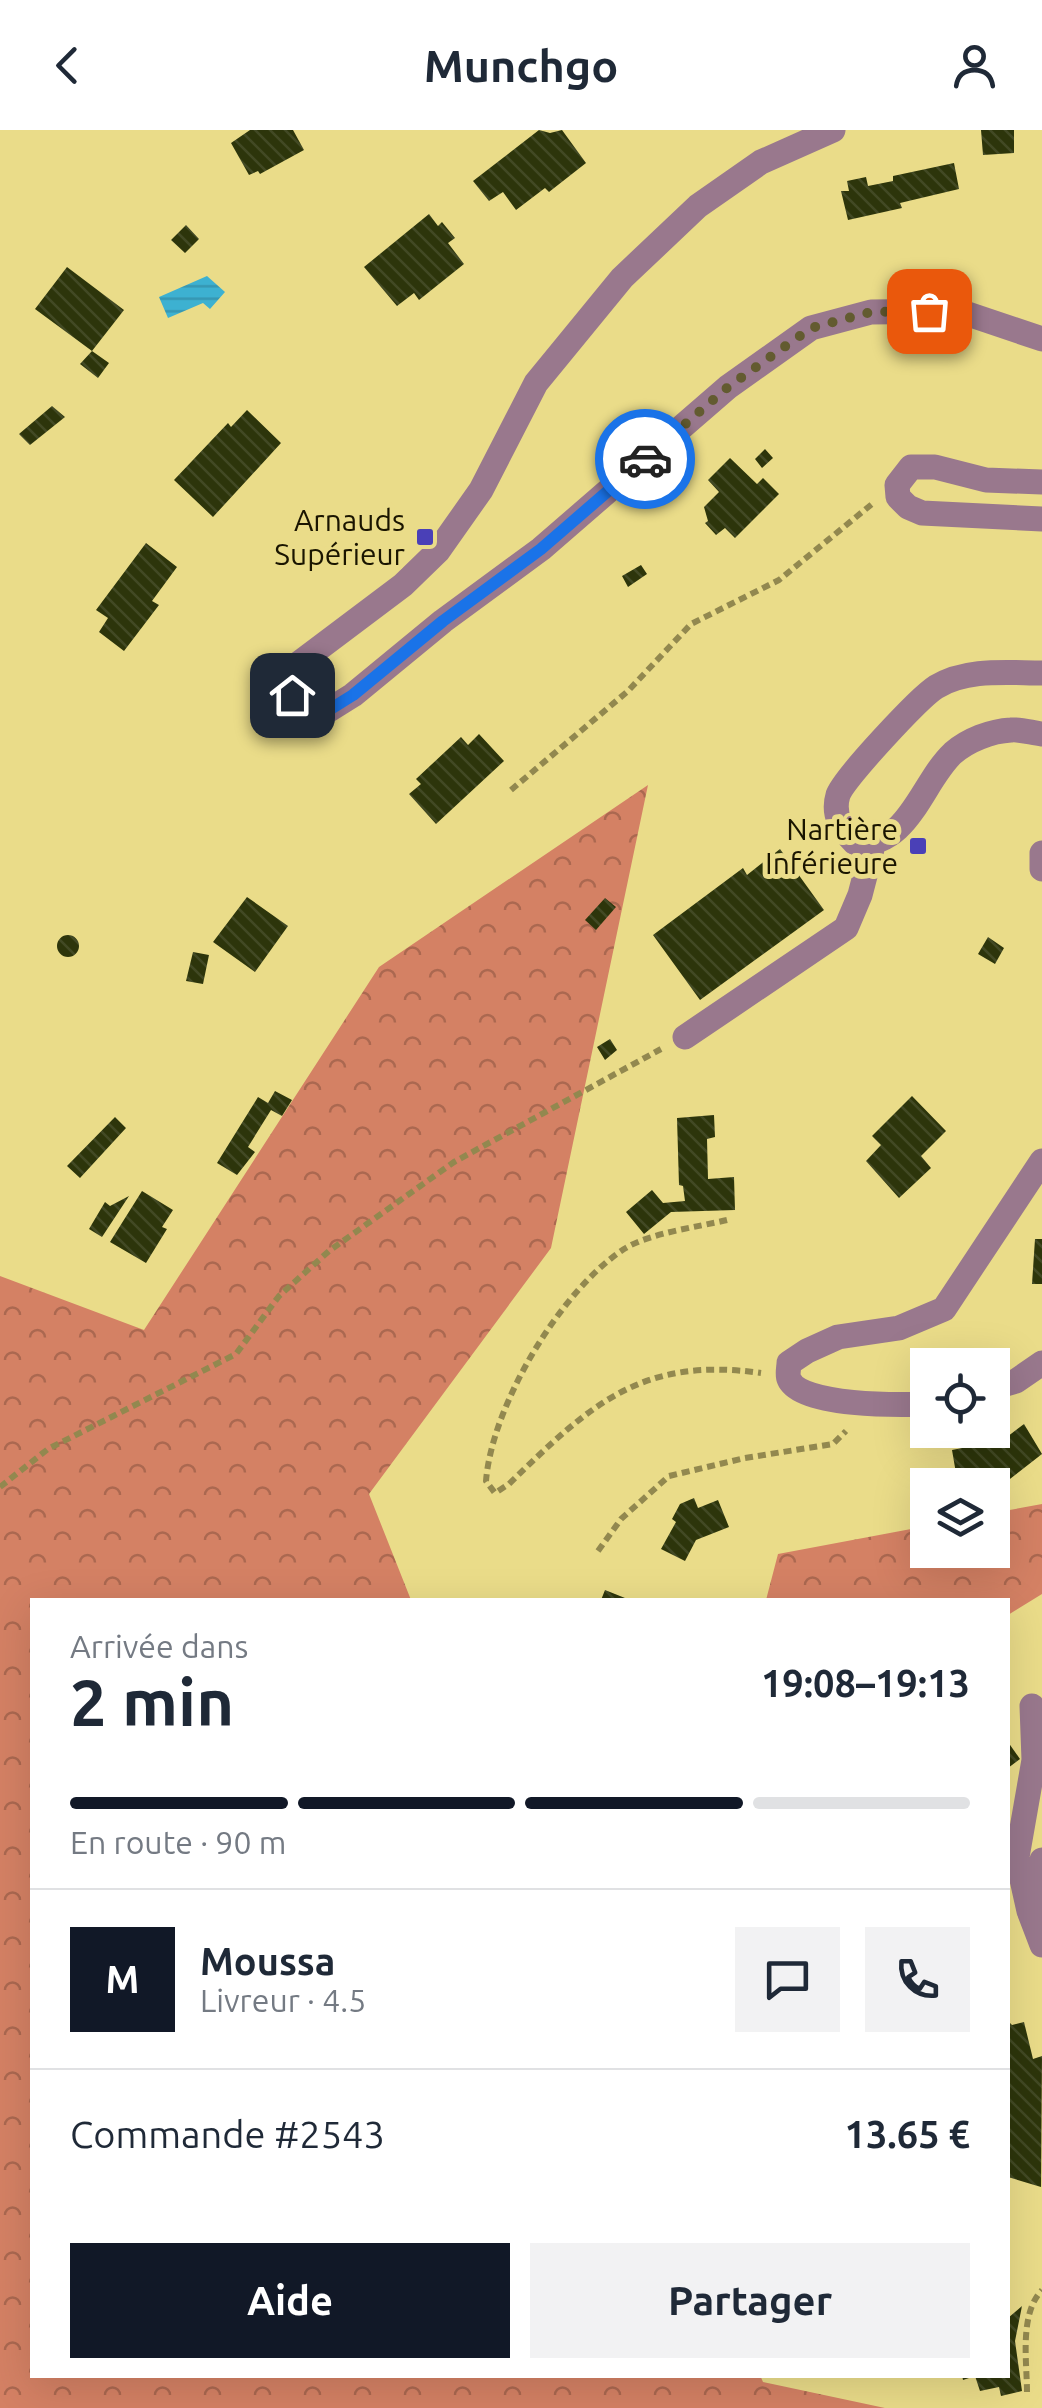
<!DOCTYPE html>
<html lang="fr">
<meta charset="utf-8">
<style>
body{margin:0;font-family:Ubuntu,sans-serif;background:#f2f2f3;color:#1f2937;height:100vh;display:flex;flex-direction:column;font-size:38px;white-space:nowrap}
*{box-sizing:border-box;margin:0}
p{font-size:32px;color:#747a83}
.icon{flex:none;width:55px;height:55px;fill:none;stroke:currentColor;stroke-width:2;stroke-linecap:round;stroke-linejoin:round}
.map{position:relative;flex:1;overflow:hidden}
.side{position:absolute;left:30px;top:1468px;width:980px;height:780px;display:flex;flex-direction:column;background:#fff;border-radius:0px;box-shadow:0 10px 40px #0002}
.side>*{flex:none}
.controls{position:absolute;left:910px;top:1218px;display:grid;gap:20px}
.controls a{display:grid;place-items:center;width:100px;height:100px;border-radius:0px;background:#fff;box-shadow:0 10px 40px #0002;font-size:50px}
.pin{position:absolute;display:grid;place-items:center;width:85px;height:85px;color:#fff;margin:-42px;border-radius:20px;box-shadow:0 5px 15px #0006}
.courier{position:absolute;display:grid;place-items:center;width:100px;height:100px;margin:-50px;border:8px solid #1a73e8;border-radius:50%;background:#fff;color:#222;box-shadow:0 2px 12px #0007}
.headline em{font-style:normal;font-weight:600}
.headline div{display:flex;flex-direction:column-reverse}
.headline{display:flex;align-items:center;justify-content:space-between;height:170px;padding:0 40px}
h1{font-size:65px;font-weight:600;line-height:75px}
.bar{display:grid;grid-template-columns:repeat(4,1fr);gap:15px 10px;align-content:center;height:120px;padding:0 40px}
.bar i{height:12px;border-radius:8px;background:#e0e1e3}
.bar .selected{background:#111827}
.bar p{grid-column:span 4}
.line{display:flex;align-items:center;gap:25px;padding:0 40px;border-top:2px solid #e0e1e3}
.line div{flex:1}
.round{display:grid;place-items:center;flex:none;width:105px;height:105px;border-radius:0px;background:#f2f2f3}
.cta{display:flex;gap:20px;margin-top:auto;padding:20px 40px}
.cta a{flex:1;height:115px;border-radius:0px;background:#111827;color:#fff;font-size:40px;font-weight:600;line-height:115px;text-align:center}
.cta a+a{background:#f2f2f3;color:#1f2937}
header{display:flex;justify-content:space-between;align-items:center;height:130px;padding:0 40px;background:#fff;font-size:45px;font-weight:600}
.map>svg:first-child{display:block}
</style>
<header><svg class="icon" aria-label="back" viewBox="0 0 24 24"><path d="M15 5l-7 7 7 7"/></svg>Munchgo<svg class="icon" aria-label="person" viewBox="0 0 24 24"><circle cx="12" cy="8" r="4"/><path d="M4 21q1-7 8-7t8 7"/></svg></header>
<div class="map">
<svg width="1042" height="2278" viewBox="0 0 1042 2278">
<defs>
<pattern id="forest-crowns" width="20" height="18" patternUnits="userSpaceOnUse" patternTransform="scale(2.5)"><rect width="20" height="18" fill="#d48164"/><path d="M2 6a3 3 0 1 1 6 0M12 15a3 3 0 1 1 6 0" fill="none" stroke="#ab6850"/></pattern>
<pattern id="water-rules" width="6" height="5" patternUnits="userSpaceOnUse" patternTransform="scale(2.5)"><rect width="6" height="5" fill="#3db1d1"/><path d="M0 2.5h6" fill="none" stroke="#3597b2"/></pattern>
<pattern id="building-back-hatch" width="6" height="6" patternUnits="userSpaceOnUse" patternTransform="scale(2.5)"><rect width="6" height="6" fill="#2d350b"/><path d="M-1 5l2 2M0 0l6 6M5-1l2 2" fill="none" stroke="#424924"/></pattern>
</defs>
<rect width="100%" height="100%" fill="#eadc89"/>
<path fill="url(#forest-crowns)" d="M648 655 551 1118 369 1364 411 1470H32V2245H760L763 2252 885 2278H0V1146L144 1200 379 837Z
M1042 1374V1464L1008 1485V1470H766L778 1424 927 1396 928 1420H992L993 1383Z"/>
<path fill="url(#water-rules)" d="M207 146 225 162 210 179 203 173 168 188 159 167Z"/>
<path fill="url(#building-back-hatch)" d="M250 0H293L304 20 260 44 258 41 249 45 231 13Z
M539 0 550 3 562 0 586 33 549 62 545 58 516 80 503 62 489 71 473 51Z
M981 0H1014V23L983 25Z
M954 33 959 59 900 73 902 78 848 90 841 61H849L847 51 866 47 868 56 893 51V46Z
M429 84 438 96 442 92 455 108 448 113 464 134 419 170 414 163 397 176 364 137Z
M186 95 199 109 185 123 171 110Z
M67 137 124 180 92 221 35 179Z
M92 221 109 233 98 248 80 234Z
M52 276 65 287 30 315 19 304Z
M247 280 281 313 213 387 174 350 228 293 231 297Z
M765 319 773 328 762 338 755 329Z
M730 328 757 354 763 348 779 364 735 408 725 398 716 405 705 393 708 391 704 377 719 362 708 350Z
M146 413 177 437 152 471 159 475 124 521 99 502 108 488 96 480Z
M641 435 647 444 628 457 622 446Z
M479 604 504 631 436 694 409 664 421 654 416 649 461 607 468 615Z
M780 719 824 780 700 870 653 805 743 738 747 745Z
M247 767 288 796 255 842 213 812Z
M605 768 616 777 596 800 585 790Z
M57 816a11 11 0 1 1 22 0a11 11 0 1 1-22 0Z
M988 807 1004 818 995 834 978 824Z
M193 822 209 825 203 854 186 851Z
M610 909 617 920 605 930 597 917Z
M275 961 292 970 282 986 271 980 248 1017 255 1022 237 1045 217 1033 258 967 268 973Z
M912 966 946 1001 921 1026 931 1038 899 1068 866 1031 881 1015 872 1006Z
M714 985 715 1007 707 1009 708 1049 734 1047 735 1080 671 1082 644 1104 626 1082 652 1060 663 1073 685 1071 683 1056 679 1055 677 988Z
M115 987 126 998 80 1048 67 1036Z
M142 1061 173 1080 162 1097 167 1099 146 1133 110 1112Z
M129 1066 102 1107 89 1099 105 1072 110 1076Z
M1035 1109H1042V1154H1032Z
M1024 1294 1042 1324 1006 1352 958 1355 952 1320 1003 1310Z
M694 1368 698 1378 718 1370 729 1397 696 1410 685 1431 661 1419 676 1392 672 1389 680 1374Z
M605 1460 630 1470H601Z
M1008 1612 1020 1629 1008 1638Z
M1008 1891 1012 1895 1024 1892 1033 1929 1042 1926 1041 2057 1008 2047Z
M1022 2176 1015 2211 1022 2261 1001 2266 999 2257 980 2261 975 2246 963 2250 962 2245H1008V2188Z"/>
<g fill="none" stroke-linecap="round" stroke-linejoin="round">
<path stroke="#92884f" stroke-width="6" stroke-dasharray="8 5" stroke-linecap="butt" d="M511 660 628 561 691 494 779 450 872 374
M727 1090C698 1097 649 1103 624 1119 561 1160 492 1275 486 1351L495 1363 509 1354C590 1275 641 1226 761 1243
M0 1357 48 1319 236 1224 279 1166 329 1121 454 1032 661 919
M598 1421 621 1389 669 1346 745 1328 833 1314 846 1301
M1027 2262C1027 2232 1019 2184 1042 2160"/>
<path stroke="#99788d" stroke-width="25" d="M833 0 761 32 698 76 622 148 536 253 481 360 438 421 403 455 294 537 290 550 292 565 300 575 313 582 329 580 353 565 443 491 541 419 728 257 811 198 871 182 959 181 1042 209
M1042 352 986 350 935 337H911L897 355 898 367 908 377 922 383 1042 389
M1042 543C1008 543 967 538 936 557 919 568 844 648 838 665 832 685 842 700 855 713 909 718 921 653 953 623 968 610 991 601 1011 600 1021 599 1032 603 1042 604
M1042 723V739
M685 907 846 798 860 765 873 715
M992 1258 1016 1251 1042 1233
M928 1274C902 1275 800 1277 789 1249 787 1245 789 1237 789 1233L807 1221 838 1207 899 1198 944 1179 1042 1031
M1042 1730 1029 1781 1042 1815
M1029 1781 1017 1727 1034 1630 1032 1576"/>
</g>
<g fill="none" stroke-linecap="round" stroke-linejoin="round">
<path stroke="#635b30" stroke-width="10" stroke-dasharray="0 18" d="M645 329 728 257 811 198 871 182 929 181"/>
<path stroke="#1a73e8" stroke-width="12" d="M292 565 300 575 313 582 329 580 353 565 443 491 541 419 645 329"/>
</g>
<g fill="#4a40b7" stroke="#eadc89" stroke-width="4">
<rect x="415" y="397" width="20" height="20" rx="5"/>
<rect x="908" y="706" width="20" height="20" rx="5"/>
</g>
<g text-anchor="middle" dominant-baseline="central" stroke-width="10" stroke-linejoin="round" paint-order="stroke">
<g font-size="30" fill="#1a1500" stroke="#eadc89" text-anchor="end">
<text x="405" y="390">Arnauds<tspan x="405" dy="34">Supérieur</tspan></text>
<text x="898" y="699">Nartière<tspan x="898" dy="34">Inférieure</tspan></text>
</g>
</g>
</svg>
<div class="controls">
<a><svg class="icon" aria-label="locate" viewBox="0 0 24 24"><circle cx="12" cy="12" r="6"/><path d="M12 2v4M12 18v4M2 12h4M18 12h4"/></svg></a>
<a><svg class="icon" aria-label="layers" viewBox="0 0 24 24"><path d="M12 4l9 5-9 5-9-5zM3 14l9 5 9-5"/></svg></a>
</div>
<div class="pin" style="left:929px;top:181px;background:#ea580c"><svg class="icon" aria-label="bag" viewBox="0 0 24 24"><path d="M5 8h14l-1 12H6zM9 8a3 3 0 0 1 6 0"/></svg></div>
<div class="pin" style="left:292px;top:565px;background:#1f2937"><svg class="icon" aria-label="home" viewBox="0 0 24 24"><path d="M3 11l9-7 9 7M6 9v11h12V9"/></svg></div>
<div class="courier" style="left:645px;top:329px"><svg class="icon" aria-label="car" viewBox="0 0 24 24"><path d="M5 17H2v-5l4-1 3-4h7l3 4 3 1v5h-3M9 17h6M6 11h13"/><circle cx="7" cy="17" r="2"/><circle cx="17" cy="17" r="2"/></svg></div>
<section class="side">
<div class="headline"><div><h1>2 min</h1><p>Arrivée dans</p></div><em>19:08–19:13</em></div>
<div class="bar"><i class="selected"></i><i class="selected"></i><i class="selected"></i><i></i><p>En route · 90 m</p></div>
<div class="line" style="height:180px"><b class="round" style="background:#111827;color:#fff">M</b><div><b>Moussa</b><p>Livreur · 4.5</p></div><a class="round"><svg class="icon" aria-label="chat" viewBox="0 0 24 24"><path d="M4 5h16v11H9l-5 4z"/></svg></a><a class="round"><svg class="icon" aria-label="phone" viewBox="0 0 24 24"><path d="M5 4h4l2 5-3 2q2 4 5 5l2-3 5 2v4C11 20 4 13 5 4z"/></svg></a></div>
<div class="line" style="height:130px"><div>Commande #2543</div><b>13.65 €</b></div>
<div class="cta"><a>Aide</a><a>Partager</a></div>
</section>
</div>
